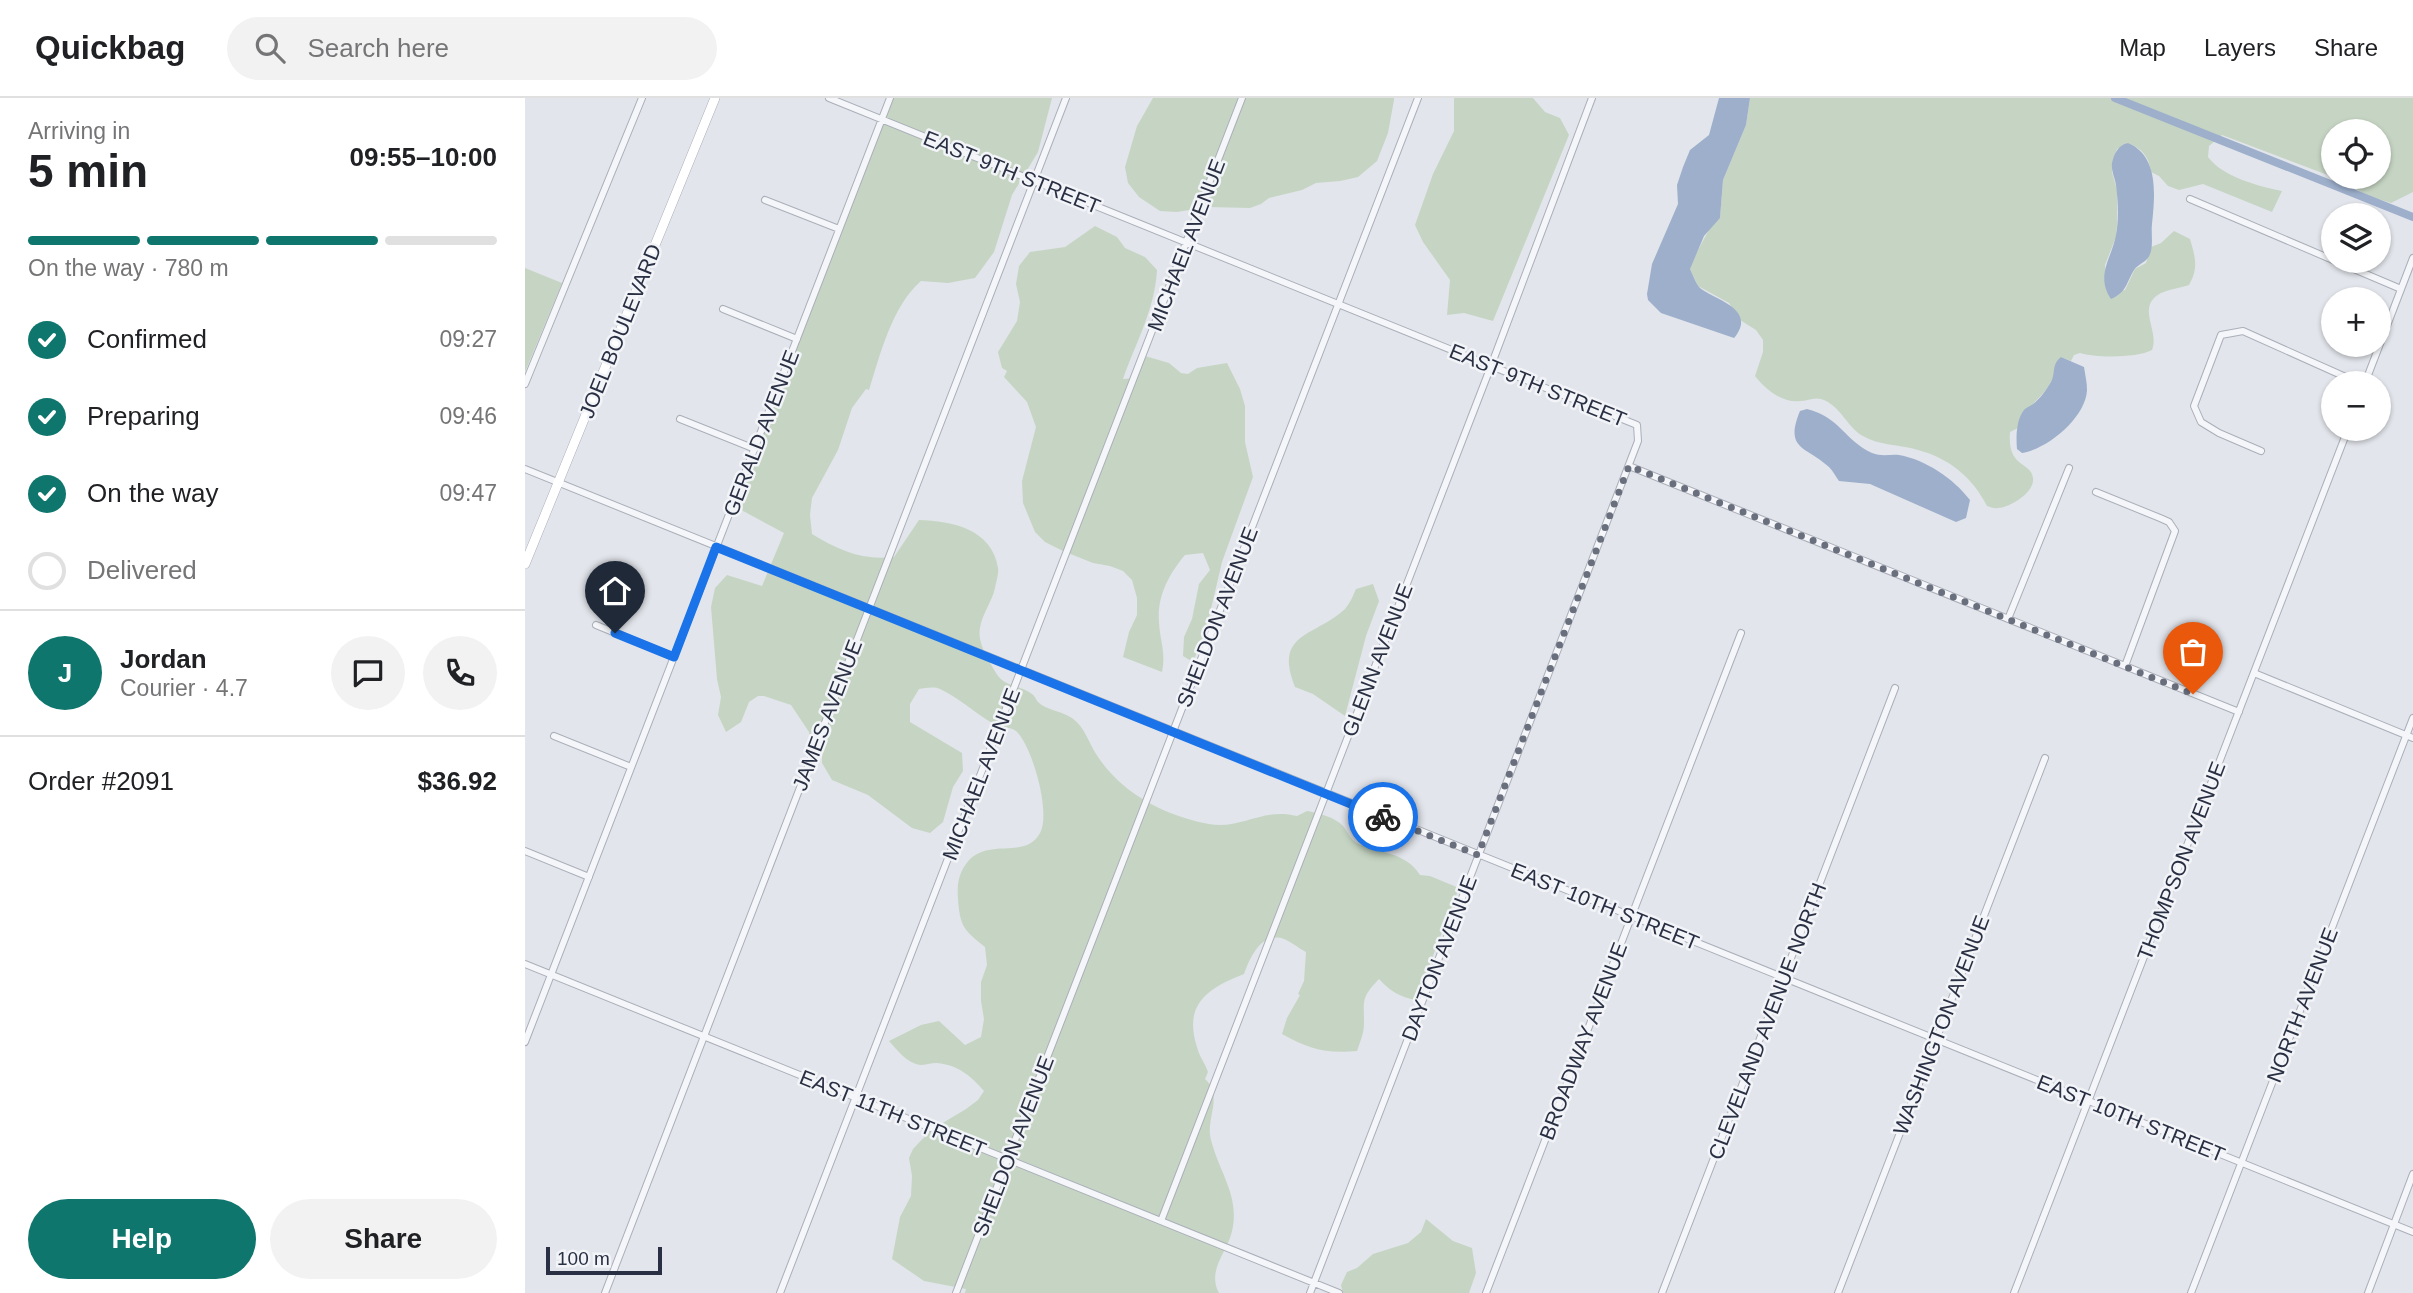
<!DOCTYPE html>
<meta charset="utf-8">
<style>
body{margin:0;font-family:Arial,sans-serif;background:#f2f2f2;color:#202124;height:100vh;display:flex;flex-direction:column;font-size:26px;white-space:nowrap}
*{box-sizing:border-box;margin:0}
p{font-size:23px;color:#757577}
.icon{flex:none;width:38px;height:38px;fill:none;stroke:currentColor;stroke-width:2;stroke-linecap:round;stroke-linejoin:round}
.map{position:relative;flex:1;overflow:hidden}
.details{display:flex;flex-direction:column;background:#fff;width:525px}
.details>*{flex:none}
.fabs{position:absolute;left:1796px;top:21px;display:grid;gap:14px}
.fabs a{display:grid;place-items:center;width:70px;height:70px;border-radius:50%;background:#fff;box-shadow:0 2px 5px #0004;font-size:35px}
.scale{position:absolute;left:21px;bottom:18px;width:116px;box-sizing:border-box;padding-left:7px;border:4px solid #2a3043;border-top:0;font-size:19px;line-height:24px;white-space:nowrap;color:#2a3043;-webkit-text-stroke:5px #f2f4f8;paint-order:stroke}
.pin{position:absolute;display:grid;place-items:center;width:60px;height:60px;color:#fff;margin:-72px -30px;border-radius:50% 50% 50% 0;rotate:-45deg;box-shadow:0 0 7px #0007}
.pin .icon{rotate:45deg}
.courier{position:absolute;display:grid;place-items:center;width:70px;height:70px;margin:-35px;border:5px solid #1a73e8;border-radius:50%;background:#fff;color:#222;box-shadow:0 2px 9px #0007}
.head em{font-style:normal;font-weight:600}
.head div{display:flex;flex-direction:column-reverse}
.head{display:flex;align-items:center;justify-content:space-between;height:119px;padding:0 28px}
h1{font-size:46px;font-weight:600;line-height:52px}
.bar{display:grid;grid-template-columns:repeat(4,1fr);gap:10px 7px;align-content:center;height:84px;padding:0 28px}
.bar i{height:9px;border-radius:5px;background:#e0e0e0}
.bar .on{background:#0f766e}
.bar p{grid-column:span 4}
.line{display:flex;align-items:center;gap:18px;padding:0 28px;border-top:2px solid #e0e0e0}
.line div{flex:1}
.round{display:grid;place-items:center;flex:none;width:74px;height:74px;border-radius:37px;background:#f2f2f2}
ol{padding:0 28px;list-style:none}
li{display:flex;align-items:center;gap:21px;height:77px}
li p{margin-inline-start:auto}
li .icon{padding:7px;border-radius:50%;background:#0f766e;color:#fff;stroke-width:4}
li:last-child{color:#757577}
li i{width:38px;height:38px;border:4px solid #e0e0e0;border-radius:50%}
.button{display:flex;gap:14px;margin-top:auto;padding:14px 28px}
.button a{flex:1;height:80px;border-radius:42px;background:#0f766e;color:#fff;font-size:28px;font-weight:600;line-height:80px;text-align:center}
.button a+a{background:#f2f2f2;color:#202124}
header{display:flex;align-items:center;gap:42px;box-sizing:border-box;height:98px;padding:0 35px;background:#fff;border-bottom:2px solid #e0e0e0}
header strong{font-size:33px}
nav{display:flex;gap:38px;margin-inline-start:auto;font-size:24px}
.search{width:490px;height:63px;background:#f2f2f2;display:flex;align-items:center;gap:18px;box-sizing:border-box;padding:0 24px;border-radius:38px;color:#757577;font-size:26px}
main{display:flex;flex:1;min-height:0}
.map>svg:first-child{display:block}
</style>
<header>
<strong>Quickbag</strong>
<div class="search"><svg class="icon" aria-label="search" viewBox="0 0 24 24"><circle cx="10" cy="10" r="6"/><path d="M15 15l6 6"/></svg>Search here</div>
<nav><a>Map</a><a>Layers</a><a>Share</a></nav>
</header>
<main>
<section class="details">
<div class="head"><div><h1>5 min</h1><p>Arriving in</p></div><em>09:55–10:00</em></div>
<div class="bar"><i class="on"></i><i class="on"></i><i class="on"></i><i></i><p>On the way · 780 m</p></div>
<ol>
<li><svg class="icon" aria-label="check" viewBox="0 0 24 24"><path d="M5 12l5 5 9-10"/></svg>Confirmed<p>09:27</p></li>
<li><svg class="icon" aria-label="check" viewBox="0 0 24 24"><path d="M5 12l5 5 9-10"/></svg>Preparing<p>09:46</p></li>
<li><svg class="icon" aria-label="check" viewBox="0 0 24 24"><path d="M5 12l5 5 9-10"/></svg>On the way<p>09:47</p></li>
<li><i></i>Delivered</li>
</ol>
<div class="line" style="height:126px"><b class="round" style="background:#0f766e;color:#fff">J</b><div><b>Jordan</b><p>Courier · 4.7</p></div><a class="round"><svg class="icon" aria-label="chat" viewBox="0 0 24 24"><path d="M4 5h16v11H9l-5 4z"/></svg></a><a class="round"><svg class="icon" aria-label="phone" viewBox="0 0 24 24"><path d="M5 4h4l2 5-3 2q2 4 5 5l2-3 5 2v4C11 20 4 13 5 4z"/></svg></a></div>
<div class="line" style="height:91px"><div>Order #2091</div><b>$36.92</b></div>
<div class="button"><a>Help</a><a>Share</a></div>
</section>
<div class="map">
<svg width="1888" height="1195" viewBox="0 0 1888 1195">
<rect width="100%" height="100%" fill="#e2e5eb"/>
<path fill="#c6d5c3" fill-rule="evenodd" d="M364 0H527L513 54 487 97 469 154 450 180 423 185 396 183C367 208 355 257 344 292L341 291 327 310 313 352 287 400 285 417 287 436C313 452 338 463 369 459L394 422C427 423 467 431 473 470 474 475 471 485 470 490 467 504 457 516 455 530 452 546 464 562 471 575 479 589 495 587 507 596 510 598 511 602 513 604 521 612 537 613 547 620 560 629 564 646 573 659 598 696 640 718 684 726 715 732 739 709 772 718L782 713C793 715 810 719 818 728 822 733 826 742 832 745 854 756 880 753 895 777L905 778 934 790 891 902C875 899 865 893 854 881 836 900 839 901 839 926 839 935 835 944 832 953 801 956 784 951 757 936L762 920 775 897 773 896 779 883 781 854C773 850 764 842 756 840 735 836 725 860 719 876 683 890 658 906 672 949 674 958 680 965 683 974L680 981C699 998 680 1021 686 1042 695 1077 718 1102 705 1140 698 1158 683 1175 694 1195H440L441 1191 399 1183 367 1161 375 1119 386 1098 387 1078 384 1060 388 1051 406 1032 441 1011 453 1002 459 993C446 978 433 967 412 965 406 965 400 967 395 967 382 965 372 952 364 943L396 927 414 923 440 947 456 939 459 921 456 903V884L462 867 460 849C439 832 435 829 433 801 432 788 433 777 441 766 461 738 500 763 515 735 526 715 508 652 493 635 488 628 476 630 469 626 451 616 433 599 415 591 409 588 401 590 394 591L385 606V624L437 655 438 673 428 689 418 724 405 735 387 730 343 697 307 682 297 665V658L286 644 284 634 266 607 239 598H233L224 604 216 624 201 634 193 617 196 599 192 581 186 509 190 490 202 477 237 488 259 435 207 407Z
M628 0H869V2L863 35 852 63 833 79 815 83 791 85 777 92 744 100 736 106 725 110 683 109 652 114 635 113 614 99 603 85 600 69 612 28Z
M929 0H1008L1020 14 1035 20 1044 37 968 223 939 215 922 217 925 182 898 144 890 127 908 76 929 33Z
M1225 0H1888V94L1866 105 1843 98 1816 82 1697 37 1684 48 1683 59C1698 79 1733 88 1757 93L1747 114 1678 86 1654 92 1643 88 1634 78 1626 74C1624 58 1617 51 1603 45L1592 51 1588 62 1587 74 1592 92V127L1591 139 1580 167 1583 196 1600 192 1610 171 1621 165 1626 149 1636 145 1649 133 1665 141C1670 158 1674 170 1664 187 1655 190 1645 191 1636 195 1610 209 1635 232 1627 252 1612 260 1571 260 1555 255L1549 257 1546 263 1536 259C1533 268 1530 278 1525 286 1515 302 1498 311 1493 330L1485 334C1482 371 1506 363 1508 380 1510 394 1486 409 1473 410 1469 411 1466 409 1462 408 1448 380 1424 360 1393 352 1374 346 1354 348 1336 337 1321 327 1315 307 1296 301 1289 299 1282 303 1275 303 1257 305 1240 291 1230 278L1238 254V242L1231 232 1215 222 1204 205 1173 188 1165 171 1166 165 1186 128 1195 120 1198 82 1221 27ZM1808 33H1853V79H1808Z
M570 128 592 139 600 150 620 159 632 172C630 211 611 244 598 281L611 280 620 258 644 265 656 275 663 276 672 270 702 265 715 291 720 308V344L728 379 697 464 681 532 668 564 658 558 659 539 667 521 674 486 685 472 678 455 660 457C644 476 632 498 634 524 635 544 641 553 637 574L598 559 604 534 612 517V500L607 482 598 473 585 468 568 465 538 453 520 444 510 434 498 405 497 383 511 329 502 304 479 279 482 273 477 270 473 254 492 223 495 204 491 186 494 168 505 154 540 149Z
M0 170 37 185 0 274Z
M848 486 854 503 841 538 820 618 788 596 770 589C748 534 790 539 820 511 825 505 828 498 831 491Z
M901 1121 928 1143 947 1150 951 1175 944 1195H818L816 1187 822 1174 832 1170 848 1156 883 1145 896 1134Z"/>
<path fill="#9dafcb" d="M1194 0H1225L1221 27 1198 82 1195 120 1179 138 1165 171C1168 177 1171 186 1175 190 1190 202 1233 211 1209 240L1136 215 1123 202 1122 196 1127 166 1153 106 1152 87 1158 69 1165 52 1184 37Z
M1603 45C1634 58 1630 97 1627 126 1626 134 1628 144 1626 153 1623 165 1615 164 1609 172 1601 185 1602 194 1586 201 1570 177 1587 160 1591 137 1594 122 1593 102 1591 87 1590 80 1586 73 1587 65 1589 56 1593 47 1603 45Z
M1536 259 1559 269C1560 276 1562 284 1562 292 1561 319 1523 351 1497 355L1492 351C1491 340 1491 322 1499 312 1502 309 1504 309 1508 306 1514 302 1522 291 1526 284 1531 275 1526 267 1536 259Z
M1282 311C1315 319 1319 342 1347 355 1357 359 1365 356 1374 357 1401 362 1428 380 1445 402L1441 420 1431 424 1345 386 1314 383C1311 379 1308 373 1304 369 1281 348 1259 352 1275 313Z"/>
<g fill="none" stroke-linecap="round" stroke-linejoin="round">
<path stroke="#9dafcb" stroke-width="8" d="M1590 0 1888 119"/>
<defs>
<path id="minor" d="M304 0 1112 327 1113 343 785 1195
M1665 101 1808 162
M240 102 314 131
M1810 163 1876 191
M198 211 272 241
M1840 285 1888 160
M0 286 117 0
M155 321 230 351
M1736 353 1694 335 1676 324 1669 308 1696 237 1718 233 1834 285
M1104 368 1714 614
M0 371 1888 1134
M1571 394 1635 420 1644 424 1650 433 1600 568
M1483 521 1544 370
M71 527 149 559
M1729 575 1888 640
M29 638 106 669
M0 753 64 779
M0 866 814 1195
M0 944 365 0
M636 1123 966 268 1067 0
M80 1195 541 0
M255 1195 717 0
M431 1195 893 0
M961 1195 1216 535
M1137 1195 1370 590
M1313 1195 1520 660
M1489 1195 1823 331
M1666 1195 1888 620
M1843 1195 1888 1076"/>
<path id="secondary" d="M0 466 190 0"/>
</defs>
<use href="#minor" stroke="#abafb9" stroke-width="8"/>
<use href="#secondary" stroke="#abafb9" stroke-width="10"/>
<use href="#minor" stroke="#f5f6f9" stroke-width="6"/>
<use href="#secondary" stroke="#fff" stroke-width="9"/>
</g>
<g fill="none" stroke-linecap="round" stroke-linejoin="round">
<path stroke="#6a6f7e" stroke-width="7" stroke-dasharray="0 12.6" d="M858 719 953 757 1104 368 1668 596"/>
<path stroke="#1a73e8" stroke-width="9" d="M90 535 149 559 191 449 858 719"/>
</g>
<g text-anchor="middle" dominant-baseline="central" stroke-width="5" stroke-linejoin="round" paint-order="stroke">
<g font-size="21" fill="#2a3043" stroke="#f2f4f8">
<text transform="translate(487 74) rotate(22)">EAST 9TH STREET</text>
<text transform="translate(661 147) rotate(-69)">MICHAEL AVENUE</text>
<text transform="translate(95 233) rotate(-68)">JOEL BOULEVARD</text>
<text transform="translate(1013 287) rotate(22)">EAST 9TH STREET</text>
<text transform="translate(236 335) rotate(-69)">GERALD AVENUE</text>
<text transform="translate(692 519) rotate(-69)">SHELDON AVENUE</text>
<text transform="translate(852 562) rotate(-69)">GLENN AVENUE</text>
<text transform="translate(302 617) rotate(-69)">JAMES AVENUE</text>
<text transform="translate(456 676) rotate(-69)">MICHAEL AVENUE</text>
<text transform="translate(1656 763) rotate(-69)">THOMPSON AVENUE</text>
<text transform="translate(1080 808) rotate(22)">EAST 10TH STREET</text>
<text transform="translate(914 860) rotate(-69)">DAYTON AVENUE</text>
<text transform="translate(1777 907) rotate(-69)">NORTH AVENUE</text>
<text transform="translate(1242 923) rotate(-69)">CLEVELAND AVENUE NORTH</text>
<text transform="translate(1416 927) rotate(-69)">WASHINGTON AVENUE</text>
<text transform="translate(1058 943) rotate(-69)">BROADWAY AVENUE</text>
<text transform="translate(368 1015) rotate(22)">EAST 11TH STREET</text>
<text transform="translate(1606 1020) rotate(22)">EAST 10TH STREET</text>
<text transform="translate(488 1048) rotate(-69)">SHELDON AVENUE</text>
</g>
</g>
</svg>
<div class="fabs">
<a><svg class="icon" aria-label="locate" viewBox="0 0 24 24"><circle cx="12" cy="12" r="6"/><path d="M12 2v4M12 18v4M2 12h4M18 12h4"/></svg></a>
<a><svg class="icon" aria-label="layers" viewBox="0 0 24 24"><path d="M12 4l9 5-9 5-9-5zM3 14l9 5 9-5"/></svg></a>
<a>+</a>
<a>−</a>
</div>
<div class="scale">100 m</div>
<div class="pin" style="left:1668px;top:596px;background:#ea580c"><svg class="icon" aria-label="bag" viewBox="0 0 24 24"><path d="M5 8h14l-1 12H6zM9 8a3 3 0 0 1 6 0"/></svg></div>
<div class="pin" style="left:90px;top:535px;background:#1f2937"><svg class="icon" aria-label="home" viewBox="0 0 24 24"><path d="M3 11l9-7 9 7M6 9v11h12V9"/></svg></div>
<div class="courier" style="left:858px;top:719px"><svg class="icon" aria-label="bike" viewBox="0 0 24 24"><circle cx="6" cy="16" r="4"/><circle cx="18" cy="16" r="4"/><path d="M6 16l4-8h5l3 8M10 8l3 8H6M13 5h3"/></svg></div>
</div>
</main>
